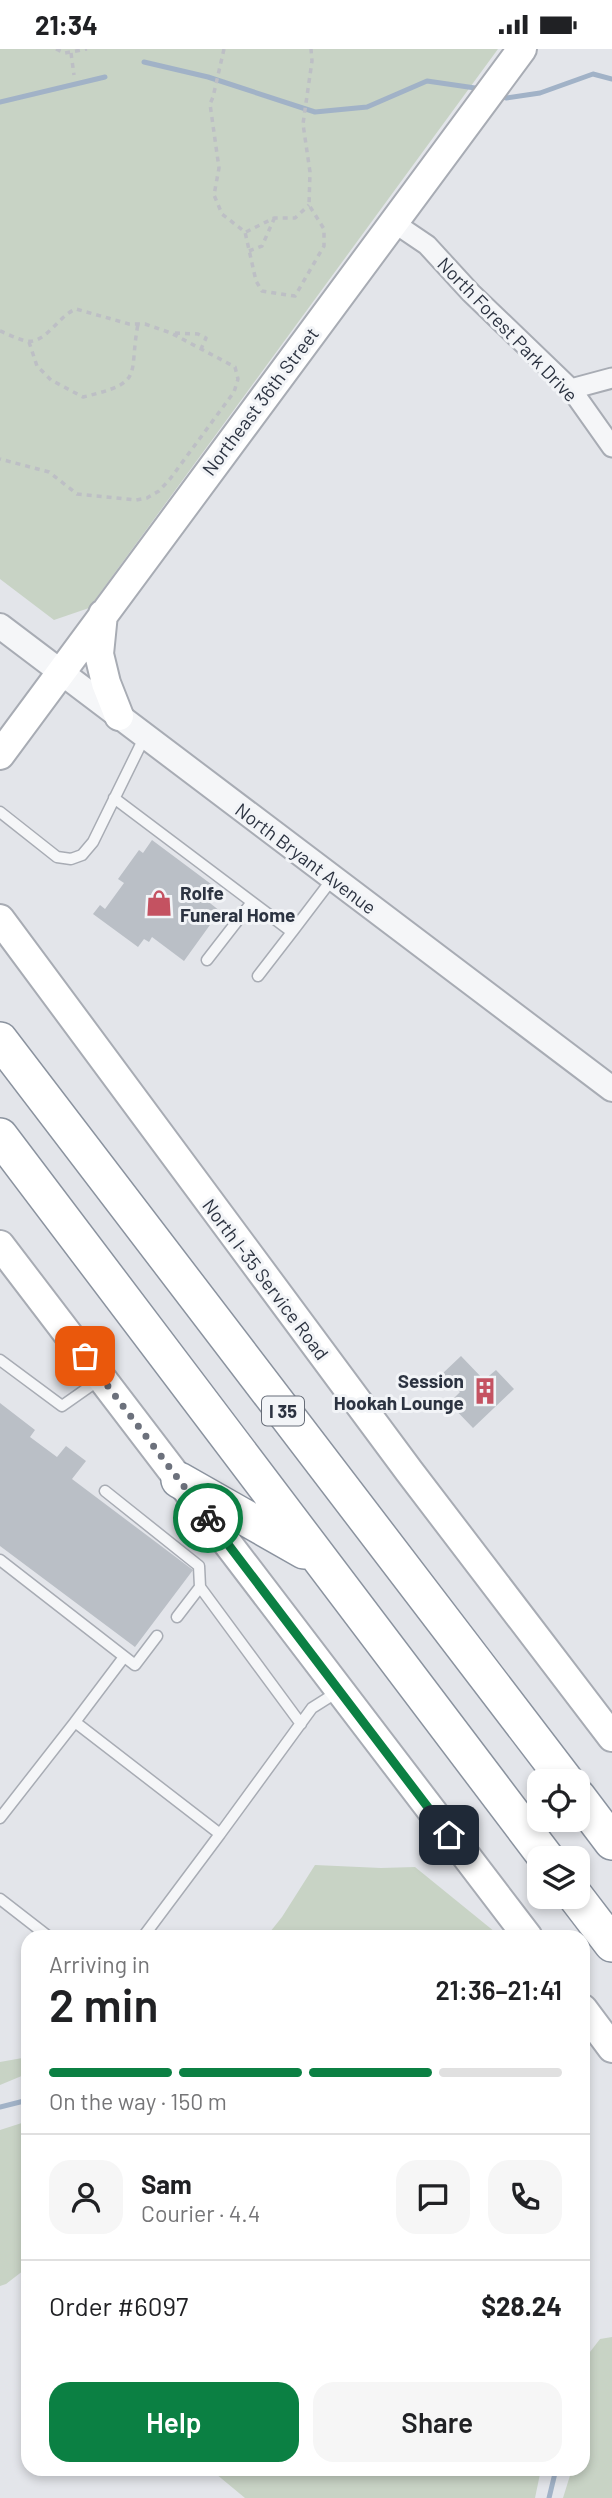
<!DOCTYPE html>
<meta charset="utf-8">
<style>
body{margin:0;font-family:Barlow,sans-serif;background:#f6f6f6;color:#202124;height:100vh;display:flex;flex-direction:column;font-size:26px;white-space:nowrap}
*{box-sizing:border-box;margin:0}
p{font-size:23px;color:#757577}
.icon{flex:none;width:38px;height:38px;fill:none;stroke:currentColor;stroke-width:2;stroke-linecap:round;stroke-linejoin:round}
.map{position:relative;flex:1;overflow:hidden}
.drawer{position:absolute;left:21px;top:1881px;width:569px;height:546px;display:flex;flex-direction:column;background:#fff;border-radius:21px;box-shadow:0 4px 10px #0003}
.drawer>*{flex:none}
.fabs{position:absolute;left:527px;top:1720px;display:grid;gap:14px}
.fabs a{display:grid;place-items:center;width:63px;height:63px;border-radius:14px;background:#fff;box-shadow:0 4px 10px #0003;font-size:35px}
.pin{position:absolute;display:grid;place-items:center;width:60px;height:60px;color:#fff;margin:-30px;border-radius:14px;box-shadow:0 4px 10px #0006}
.courier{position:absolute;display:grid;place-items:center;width:70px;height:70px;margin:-35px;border:5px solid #0b8043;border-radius:50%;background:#fff;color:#222;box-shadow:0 2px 9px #0007}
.overview em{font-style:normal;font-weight:600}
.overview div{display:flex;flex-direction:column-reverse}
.overview{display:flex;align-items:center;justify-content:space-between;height:119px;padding:0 28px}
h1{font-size:46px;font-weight:600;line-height:52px}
.bar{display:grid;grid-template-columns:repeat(4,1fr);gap:10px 7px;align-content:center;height:84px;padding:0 28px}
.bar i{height:9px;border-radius:5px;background:#e0e0e0}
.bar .selected{background:#0b8043}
.bar p{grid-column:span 4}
.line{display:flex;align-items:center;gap:18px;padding:0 28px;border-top:2px solid #e0e0e0}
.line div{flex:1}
.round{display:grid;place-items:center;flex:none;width:74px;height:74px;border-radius:21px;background:#f6f6f6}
.button{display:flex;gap:14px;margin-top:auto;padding:14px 28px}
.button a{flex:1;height:80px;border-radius:21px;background:#0b8043;color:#fff;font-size:28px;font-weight:600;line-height:80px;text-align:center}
.button a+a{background:#f6f6f6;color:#202124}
.status{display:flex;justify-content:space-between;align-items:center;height:49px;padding:0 35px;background:#fff;direction:ltr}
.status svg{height:19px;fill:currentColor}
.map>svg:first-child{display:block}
</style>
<div class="status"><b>21:34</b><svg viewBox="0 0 49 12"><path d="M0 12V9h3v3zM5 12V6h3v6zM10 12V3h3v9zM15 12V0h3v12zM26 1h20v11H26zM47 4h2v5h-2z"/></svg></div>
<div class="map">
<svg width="612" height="2449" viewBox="0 0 612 2449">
<rect width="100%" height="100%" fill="#e3e5ea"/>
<path fill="#c8d3c5" d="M0 0H498L89 559 54 571 0 530Z
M315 1816 381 1819 415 1818 495 1883 497 1888H266L282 1868Z
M28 2008V2028L24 2026 0 2036V2013Z
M28 2072V2218L6 2235 0 2237V2081Z
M612 2288V2449H563L572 2420H583V2312L600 2290Z
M210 2420H541L535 2449H245Z"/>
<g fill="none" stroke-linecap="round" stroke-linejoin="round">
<path stroke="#a1b2c7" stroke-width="5" d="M144 13 208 28 315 63 367 58 427 32 482 40
M498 46 506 49 540 44 593 25 612 30
M0 53 105 28
M0 2058 28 2051
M549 2449 556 2420"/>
</g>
<path fill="#babfc6" d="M152 791 215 838 206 851 220 862 184 912 152 888 149 893 144 890 138 898 93 865 100 856 105 860 124 834 118 830 139 801 143 804Z
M461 1307 484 1331 496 1321 514 1340 473 1379 449 1354 460 1343 442 1325Z
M0 1354 35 1381 30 1388 57 1408 66 1397 86 1412 72 1430 193 1521 135 1598 0 1497Z"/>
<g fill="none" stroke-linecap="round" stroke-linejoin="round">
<defs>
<path id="service" d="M114 749 292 883 333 829
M0 763 57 808 71 810 82 806 93 793 145 687
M207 911 252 853
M258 927 292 883
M0 1311 62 1357 99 1331
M105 1442 199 1517 200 1538 177 1568
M0 1511 135 1616 157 1587
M200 1538 301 1675
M124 1608 75 1673 220 1785 312 1659 339 1642
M0 1769 75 1673
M0 1850 49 1888
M143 1888 220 1785"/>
<path id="minor" d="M393 173 427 196 471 244 571 340 612 398
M571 340 612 329"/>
<path id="tertiary" d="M0 577 612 1040"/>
<path id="secondary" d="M103 565 99 605 106 634 119 667
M0 706 522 0
M0 870 409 1422 612 1688
M0 1196 528 1888
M583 1960 612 1999"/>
<path id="motorway" d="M0 991 566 1732
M0 1087 547 1810
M179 1431 304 1502
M578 1748 612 1793
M576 1848 612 1895"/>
</defs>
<use href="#service" stroke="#a8acb4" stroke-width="13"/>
<use href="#minor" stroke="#a8acb4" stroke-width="23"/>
<use href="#tertiary" stroke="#a8acb4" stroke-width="28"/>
<use href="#secondary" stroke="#a8acb4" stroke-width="32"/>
<use href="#motorway" stroke="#8b939f" stroke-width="38"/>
<path stroke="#bdbfc5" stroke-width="3.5" stroke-dasharray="5 5" stroke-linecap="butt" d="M56 0 65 4 87 0
M224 0 213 48 210 55 219 119 214 146 222 165 245 183 256 232 262 242 295 247 324 197V180L309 156 310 123 303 75 312 12 311 0
M71 4 74 26
M246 183 274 169H295L309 156
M249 202 262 197 274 170
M0 282C8 285 17 290 26 292 45 296 59 266 76 260L129 275H145L171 284 235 318 238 330 234 343 170 430 159 442 147 449 136 451 77 445 49 423 0 410
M175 284 198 285 206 289 201 300
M29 293 37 317 51 331 83 348C146 333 128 328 138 275"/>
<use href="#service" stroke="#f5f6f8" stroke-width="10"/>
<use href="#minor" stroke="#f5f6f8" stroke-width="19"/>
<use href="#tertiary" stroke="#f5f6f8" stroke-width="24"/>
<use href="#secondary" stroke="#fff" stroke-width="28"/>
<use href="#motorway" stroke="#fff" stroke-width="35"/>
</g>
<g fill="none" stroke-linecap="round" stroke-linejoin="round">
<path stroke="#6c717c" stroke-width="7" stroke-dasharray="0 12.6" d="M85 1307 208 1469"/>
<path stroke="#0b8043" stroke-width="9" d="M208 1469 449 1786"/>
</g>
<defs>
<symbol id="shop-bare" viewBox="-9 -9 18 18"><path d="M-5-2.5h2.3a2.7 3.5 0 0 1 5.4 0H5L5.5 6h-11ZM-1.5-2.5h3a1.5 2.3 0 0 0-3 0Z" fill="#c45261" stroke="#f2f4f7" stroke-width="2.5" paint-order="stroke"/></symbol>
<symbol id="building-bare" viewBox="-9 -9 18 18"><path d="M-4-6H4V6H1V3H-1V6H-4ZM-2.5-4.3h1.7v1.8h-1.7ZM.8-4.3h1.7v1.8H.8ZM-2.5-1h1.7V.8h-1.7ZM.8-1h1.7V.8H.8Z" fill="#c45261" stroke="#f2f4f7" stroke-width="2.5" paint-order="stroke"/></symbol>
</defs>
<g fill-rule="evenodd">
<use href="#shop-bare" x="140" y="835" width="38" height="38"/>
<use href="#building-bare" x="466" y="1323" width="38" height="38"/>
</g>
<g text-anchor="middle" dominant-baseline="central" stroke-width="6" stroke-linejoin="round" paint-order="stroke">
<rect fill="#f2f4f7" stroke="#676d78" stroke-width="2" x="262" y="1347.5" width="42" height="29" rx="5"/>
<g font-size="18" font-weight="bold" fill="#2c3341">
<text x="283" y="1362">I 35</text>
</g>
<g font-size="19" fill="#2c3341" stroke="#f2f4f7">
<text transform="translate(508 280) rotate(46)">North Forest Park Drive</text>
<text transform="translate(260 352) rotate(-53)">Northeast 36th Street</text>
<text transform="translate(306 809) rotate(37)">North Bryant Avenue</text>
<text transform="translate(266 1230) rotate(53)">North I-35 Service Road</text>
</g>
<g font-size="19" font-weight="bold" fill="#2c3341" stroke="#f2f4f7" text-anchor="start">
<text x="180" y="843">Rolfe<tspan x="180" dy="22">Funeral Home</tspan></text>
<text x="464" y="1331" text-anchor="end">Session<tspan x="464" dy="22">Hookah Lounge</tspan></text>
</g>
</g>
</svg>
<div class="fabs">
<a><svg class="icon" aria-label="locate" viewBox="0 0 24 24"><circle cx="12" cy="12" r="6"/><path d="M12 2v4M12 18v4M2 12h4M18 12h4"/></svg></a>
<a><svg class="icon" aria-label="layers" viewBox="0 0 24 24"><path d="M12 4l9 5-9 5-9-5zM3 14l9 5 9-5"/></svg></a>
</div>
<div class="pin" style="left:85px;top:1307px;background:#ea580c"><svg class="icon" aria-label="bag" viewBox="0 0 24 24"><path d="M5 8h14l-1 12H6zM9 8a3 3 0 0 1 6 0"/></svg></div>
<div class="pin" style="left:449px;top:1786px;background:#1f2937"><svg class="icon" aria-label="home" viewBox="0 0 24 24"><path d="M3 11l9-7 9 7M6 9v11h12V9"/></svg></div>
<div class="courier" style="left:208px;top:1469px"><svg class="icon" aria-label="bike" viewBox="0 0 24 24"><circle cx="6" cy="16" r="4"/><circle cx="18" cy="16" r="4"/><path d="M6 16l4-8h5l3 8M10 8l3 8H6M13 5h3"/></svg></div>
<section class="drawer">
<div class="overview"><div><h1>2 min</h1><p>Arriving in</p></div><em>21:36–21:41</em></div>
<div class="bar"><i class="selected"></i><i class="selected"></i><i class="selected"></i><i></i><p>On the way · 150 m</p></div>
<div class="line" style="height:126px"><a class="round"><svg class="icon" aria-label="person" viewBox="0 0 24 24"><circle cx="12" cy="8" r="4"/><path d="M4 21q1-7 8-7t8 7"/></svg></a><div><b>Sam</b><p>Courier · 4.4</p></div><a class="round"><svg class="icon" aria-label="chat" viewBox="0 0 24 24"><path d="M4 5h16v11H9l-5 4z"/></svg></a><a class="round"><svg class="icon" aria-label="phone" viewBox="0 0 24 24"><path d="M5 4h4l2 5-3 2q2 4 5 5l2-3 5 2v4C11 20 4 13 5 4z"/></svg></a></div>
<div class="line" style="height:91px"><div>Order #6097</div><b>$28.24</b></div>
<div class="button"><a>Help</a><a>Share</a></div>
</section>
</div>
